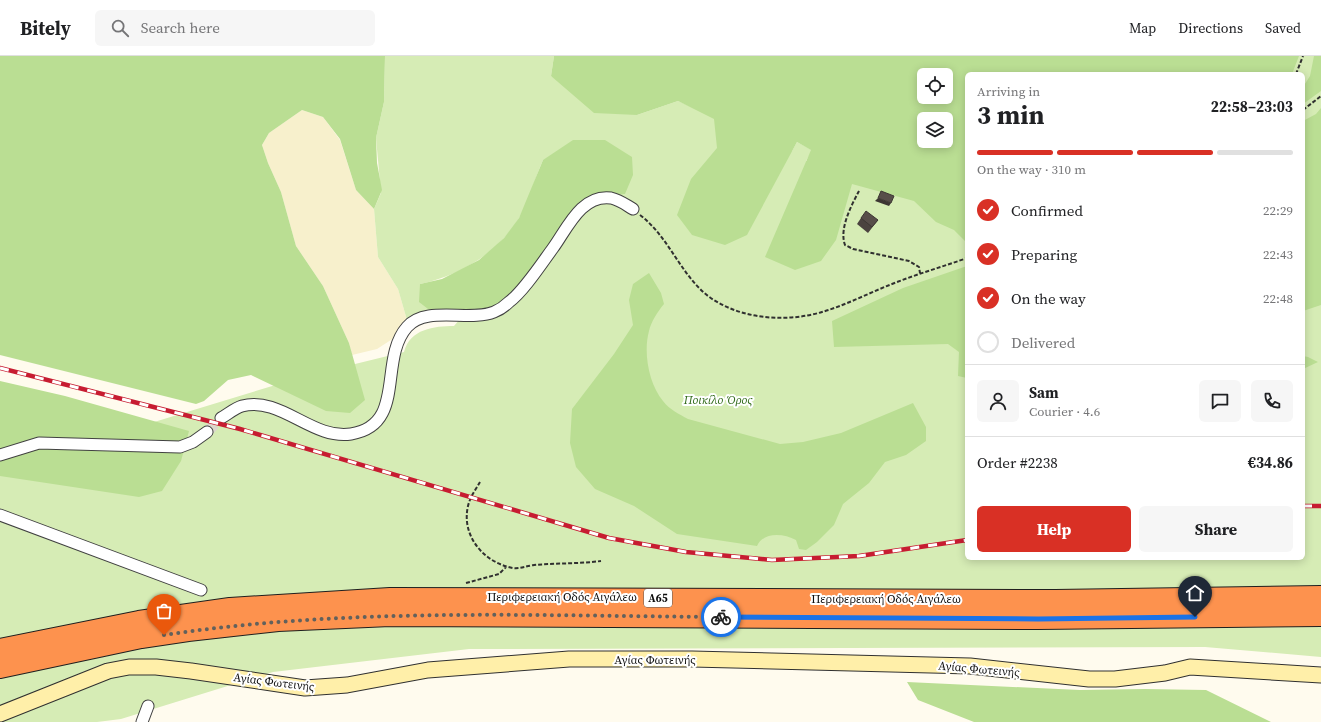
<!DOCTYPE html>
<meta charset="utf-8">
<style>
body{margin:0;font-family:"Source Serif 4",serif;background:#f6f6f6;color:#202124;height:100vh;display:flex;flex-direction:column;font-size:15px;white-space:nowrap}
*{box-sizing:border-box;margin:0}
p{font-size:13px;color:#757577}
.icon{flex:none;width:22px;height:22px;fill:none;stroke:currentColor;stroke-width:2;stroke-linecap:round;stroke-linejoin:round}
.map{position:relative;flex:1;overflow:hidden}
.drawer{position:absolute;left:965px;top:16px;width:340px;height:488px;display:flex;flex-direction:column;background:#fff;border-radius:6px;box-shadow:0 2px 10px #0003}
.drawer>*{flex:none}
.tools{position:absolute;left:917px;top:12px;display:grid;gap:8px}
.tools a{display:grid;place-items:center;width:36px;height:36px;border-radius:6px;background:#fff;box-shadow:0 2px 10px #0003;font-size:20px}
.pin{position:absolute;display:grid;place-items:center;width:34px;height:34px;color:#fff;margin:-41px -17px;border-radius:50% 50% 50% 0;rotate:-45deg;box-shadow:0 0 4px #0007}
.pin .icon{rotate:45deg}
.courier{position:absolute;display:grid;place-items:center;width:40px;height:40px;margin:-20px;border:3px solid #1a73e8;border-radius:50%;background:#fff;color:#222;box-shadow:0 1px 5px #0007}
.head em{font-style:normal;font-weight:700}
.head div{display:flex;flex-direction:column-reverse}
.head{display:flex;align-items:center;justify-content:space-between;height:68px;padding:0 12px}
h1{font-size:26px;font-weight:700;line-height:30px}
.bar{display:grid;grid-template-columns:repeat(4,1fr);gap:6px 4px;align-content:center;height:48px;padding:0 12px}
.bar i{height:5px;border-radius:3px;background:#e0e0e0}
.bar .selected{background:#d93025}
.bar p{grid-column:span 4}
.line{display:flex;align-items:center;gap:10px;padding:0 12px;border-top:1px solid #e0e0e0}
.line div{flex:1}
.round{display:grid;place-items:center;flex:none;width:42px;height:42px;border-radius:6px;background:#f6f6f6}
ol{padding:0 12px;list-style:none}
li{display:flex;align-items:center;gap:12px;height:44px}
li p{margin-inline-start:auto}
li .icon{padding:4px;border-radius:50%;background:#d93025;color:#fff;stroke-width:4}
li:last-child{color:#757577}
li i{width:22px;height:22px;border:2px solid #e0e0e0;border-radius:50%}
.cta{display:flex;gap:8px;margin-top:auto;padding:8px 12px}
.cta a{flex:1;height:46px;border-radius:6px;background:#d93025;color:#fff;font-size:16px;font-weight:700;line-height:46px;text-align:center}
.cta a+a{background:#f6f6f6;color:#202124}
header{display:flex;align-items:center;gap:24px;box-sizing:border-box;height:56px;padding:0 20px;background:#fff;border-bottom:1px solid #e0e0e0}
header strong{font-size:19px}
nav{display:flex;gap:22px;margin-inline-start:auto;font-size:14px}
.search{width:280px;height:36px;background:#f6f6f6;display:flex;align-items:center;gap:10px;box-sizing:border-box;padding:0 14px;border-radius:6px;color:#757577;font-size:15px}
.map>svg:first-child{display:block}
</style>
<header>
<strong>Bitely</strong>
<div class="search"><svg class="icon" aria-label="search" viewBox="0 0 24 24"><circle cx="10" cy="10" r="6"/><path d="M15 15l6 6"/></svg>Search here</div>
<nav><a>Map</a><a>Directions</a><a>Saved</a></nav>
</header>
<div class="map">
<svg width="1321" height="666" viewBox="0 0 1321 666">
<rect width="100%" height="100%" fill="#fffbee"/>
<path fill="#f7f0cc" d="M302 54 323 61 340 84 356 134 374 153 378 201 398 233 407 264 397 280 377 293 352 299 349 287 323 230 296 190 281 136 268 107 262 89 269 77Z"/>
<path fill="#d6ecb5" d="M385 0H554L551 20 637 59 678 45 792 95 797 86 812 94 806 105 967 142V502H1303V18H1261L1281 0H1321V601L1205 591 469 593 273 616 121 663 97 666H0V387L141 370 302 321 404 296C410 273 434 270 454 270L606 92 543 104C535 122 528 147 518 164 496 198 459 220 420 228L432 256 417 259 407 264 398 233 378 201 374 153 381 137 376 82 384 46Z"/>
<path fill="#bade93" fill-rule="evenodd" d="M0 0H385L384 46 376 82 377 107 382 134 374 153 356 134 340 83 323 61 302 54 269 77 262 89 268 107 281 136 296 190 323 230 349 287 365 344 350 357 326 355 251 319 228 324 204 345 196 348 0 299Z
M554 0H1299L1292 18H967V187L954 174 936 166 914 145 852 128 836 184 821 205 795 214 765 201 811 94 797 86 747 179 725 189 692 179 677 159 691 123 717 92 714 63 678 45 637 59 594 57 551 20ZM924 19H946V41H924ZM924 63H946V85H924Z
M1314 0H1321V35L1303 48V31L1310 20Z
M1321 52V249L1303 255V65L1316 58Z
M573 84H605L632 101 633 119 625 138 596 140 507 244 493 252 480 255 432 256 419 246 420 228 442 223 479 204 504 182 519 162 543 104Z
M967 210V322L958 320 959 296 948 288 834 291 832 265 903 232Z
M649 217 661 237 664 248C658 255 651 266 649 275 643 297 649 328 663 345 670 354 679 358 688 363L780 388 803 386 841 377 913 347 926 371V385L906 399 885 406 869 427 843 448 834 469 817 486 806 494 799 493 796 484C783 477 763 476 757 490L677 478 634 450 595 433 576 411 570 387 572 353 614 298 633 269 629 244 633 228Z
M1303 300 1308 301 1318 306 1303 313Z
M0 325 65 340 189 375 181 405 162 435 139 441 0 420Z
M907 626 1080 634 1145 633 1206 634 1271 666H974L918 644Z"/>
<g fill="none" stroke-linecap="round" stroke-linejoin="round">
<path stroke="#dbd7cc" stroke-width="11" stroke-dasharray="11 5.5" stroke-linecap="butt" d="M207 376 221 362"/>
<defs>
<path id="street" d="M221 362C228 358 235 352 242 350 281 340 312 384 351 378 407 369 378 304 407 271 426 249 469 266 494 256 499 254 505 250 509 246 523 236 542 207 553 192 567 173 581 138 611 142 620 144 626 149 633 153
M0 399 39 387 180 391 193 386 207 376
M0 459 201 534
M142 666 148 650"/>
<path id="secondary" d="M0 658 108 615 129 611H156L191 615 305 632 347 629 428 614 569 603H692L970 610 1089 623H1115L1165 617 1190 611 1321 619"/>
<path id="highway" d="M0 593 139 565 230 552 390 542 1055 544 1321 540
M0 612 141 582 188 575 278 565 390 560 1038 563 1321 560"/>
</defs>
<use href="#street" stroke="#414141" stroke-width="13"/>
<use href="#secondary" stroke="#303030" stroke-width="17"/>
<use href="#highway" stroke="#1f1f1f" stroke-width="22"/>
<path stroke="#303030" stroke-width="2" stroke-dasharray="4 2" stroke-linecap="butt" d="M1296 18 1303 0
M1303 54 1321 40
M859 135C851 150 839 173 845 189L853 193 909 205 919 211 920 217
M640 159C669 181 680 218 708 240 739 263 785 267 822 256 846 249 869 237 892 228 917 218 942 211 967 202
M480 426C476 433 470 441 468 450 461 480 484 507 513 512 520 513 526 510 534 509 556 507 578 508 601 505
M466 527 499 518 506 511"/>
<use href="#street" stroke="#fff" stroke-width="11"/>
<use href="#secondary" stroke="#ffefa9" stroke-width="15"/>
<use href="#highway" stroke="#fd924e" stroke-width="20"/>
<defs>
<path id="rail" d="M0 312 240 373 609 482 686 496 772 504 859 500 967 484
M1303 450H1321"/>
</defs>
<use href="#rail" stroke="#c71c31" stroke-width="4.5"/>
<use href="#rail" stroke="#fff" stroke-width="3" stroke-dasharray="9" stroke-linecap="butt"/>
</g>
<path fill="#4b433f" d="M861 162 878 164 868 177 857 168Z"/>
<path fill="#3d3733" d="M878 142 891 147 889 150 875 145Z"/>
<path fill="#574e49" stroke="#3d3733" d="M881 135 894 140 891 147 878 142Z
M866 155 878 164 872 171 861 162Z"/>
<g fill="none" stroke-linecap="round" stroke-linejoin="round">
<path stroke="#62615c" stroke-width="4" stroke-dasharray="0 7.2" d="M164 579C349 551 536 560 721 561"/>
<path stroke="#1a73e8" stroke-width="5" d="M721 561 1038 563 1195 561"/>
</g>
<g text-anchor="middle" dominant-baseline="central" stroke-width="4" stroke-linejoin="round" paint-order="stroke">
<rect fill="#fff" stroke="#565656" stroke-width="1" x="644" y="533" width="28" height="18" rx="3"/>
<g font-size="11" font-weight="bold" fill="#0e0e0e">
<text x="658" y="542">Α65</text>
</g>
<g font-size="12" font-style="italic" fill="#306a19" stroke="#fff">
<text x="718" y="344">Ποικίλο Όρος</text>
</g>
<g font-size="12" fill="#0e0e0e" stroke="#fff">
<text x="562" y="541">Περιφερειακή Οδός Αιγάλεω</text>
<text x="886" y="543">Περιφερειακή Οδός Αιγάλεω</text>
<text x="655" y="604">Αγίας Φωτεινής</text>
<text transform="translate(979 613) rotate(5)">Αγίας Φωτεινής</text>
<text transform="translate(274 626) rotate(7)">Αγίας Φωτεινής</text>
</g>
</g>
</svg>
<div class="tools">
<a><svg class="icon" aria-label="locate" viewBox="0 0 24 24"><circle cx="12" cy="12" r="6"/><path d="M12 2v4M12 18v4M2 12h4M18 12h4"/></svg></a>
<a><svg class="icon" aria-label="layers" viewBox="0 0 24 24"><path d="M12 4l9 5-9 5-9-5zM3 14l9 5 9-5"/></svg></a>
</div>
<div class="pin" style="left:164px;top:579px;background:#ea580c"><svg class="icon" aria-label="bag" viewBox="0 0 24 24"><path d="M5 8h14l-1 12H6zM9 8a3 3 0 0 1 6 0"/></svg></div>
<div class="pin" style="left:1195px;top:561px;background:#1f2937"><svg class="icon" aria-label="home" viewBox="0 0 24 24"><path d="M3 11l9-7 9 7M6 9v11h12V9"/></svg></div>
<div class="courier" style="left:721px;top:561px"><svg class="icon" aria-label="bike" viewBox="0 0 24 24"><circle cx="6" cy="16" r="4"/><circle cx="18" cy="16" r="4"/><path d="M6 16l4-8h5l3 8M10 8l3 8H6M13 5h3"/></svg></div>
<section class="drawer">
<div class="head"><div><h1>3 min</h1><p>Arriving in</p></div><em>22:58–23:03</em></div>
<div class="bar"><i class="selected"></i><i class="selected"></i><i class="selected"></i><i></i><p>On the way · 310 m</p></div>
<ol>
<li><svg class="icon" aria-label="check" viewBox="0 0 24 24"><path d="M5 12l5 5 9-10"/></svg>Confirmed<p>22:29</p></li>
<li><svg class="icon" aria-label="check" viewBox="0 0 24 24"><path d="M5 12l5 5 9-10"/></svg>Preparing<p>22:43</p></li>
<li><svg class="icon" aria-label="check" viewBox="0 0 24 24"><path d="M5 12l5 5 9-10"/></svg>On the way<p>22:48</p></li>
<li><i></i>Delivered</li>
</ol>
<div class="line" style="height:72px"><a class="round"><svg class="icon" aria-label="person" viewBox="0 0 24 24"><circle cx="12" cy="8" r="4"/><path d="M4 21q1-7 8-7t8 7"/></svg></a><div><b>Sam</b><p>Courier · 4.6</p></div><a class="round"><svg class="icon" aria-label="chat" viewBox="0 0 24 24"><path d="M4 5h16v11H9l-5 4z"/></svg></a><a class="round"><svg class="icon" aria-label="phone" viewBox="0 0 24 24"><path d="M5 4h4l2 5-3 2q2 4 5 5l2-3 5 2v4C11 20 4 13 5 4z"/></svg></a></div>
<div class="line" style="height:52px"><div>Order #2238</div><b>€34.86</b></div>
<div class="cta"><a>Help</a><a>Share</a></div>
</section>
</div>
